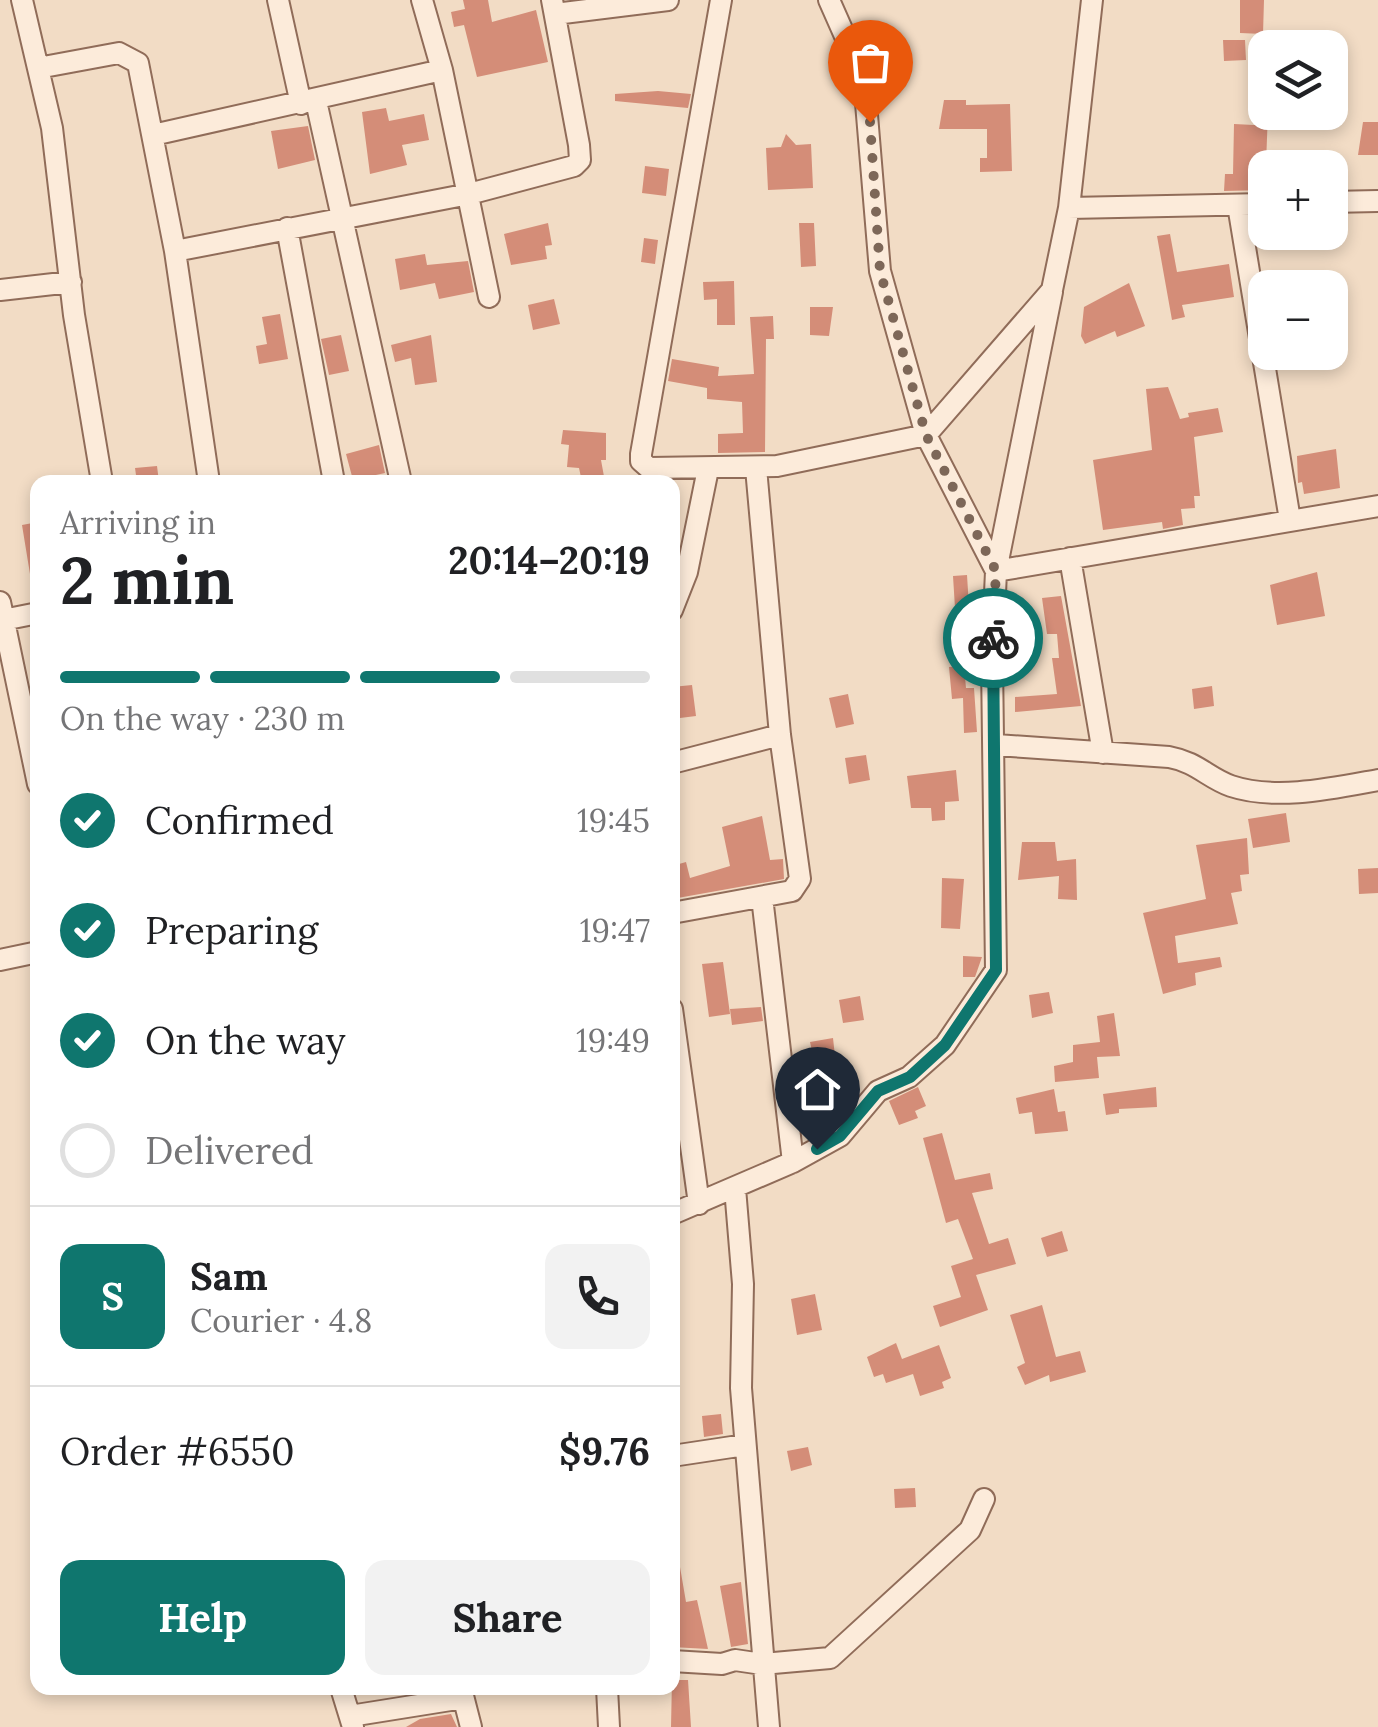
<!DOCTYPE html>
<meta charset="utf-8">
<style>
body{margin:0;font-family:Lora,serif;background:#f2f2f2;color:#202124;height:100vh;display:flex;flex-direction:column;font-size:38px;white-space:nowrap}
*{box-sizing:border-box;margin:0}
p{font-size:32px;color:#757577}
.icon{flex:none;width:55px;height:55px;fill:none;stroke:currentColor;stroke-width:2;stroke-linecap:round;stroke-linejoin:round}
.map{position:relative;flex:1;overflow:hidden}
.sheet{position:absolute;left:30px;top:475px;width:650px;height:1220px;display:flex;flex-direction:column;background:#fff;border-radius:20px;box-shadow:0 5px 15px #0003}
.sheet>*{flex:none}
.controls{position:absolute;left:1248px;top:30px;display:grid;gap:20px}
.controls a{display:grid;place-items:center;width:100px;height:100px;border-radius:20px;background:#fff;box-shadow:0 5px 15px #0003;font-size:50px}
.pin{position:absolute;display:grid;place-items:center;width:85px;height:85px;color:#fff;margin:-102px -42px;border-radius:50% 50% 50% 0;rotate:-45deg;box-shadow:0 0 10px #0007}
.pin .icon{rotate:45deg}
.courier{position:absolute;display:grid;place-items:center;width:100px;height:100px;margin:-50px;border:8px solid #0f766e;border-radius:50%;background:#fff;color:#222;box-shadow:0 2px 12px #0007}
.headline em{font-style:normal;font-weight:800}
.headline div{display:flex;flex-direction:column-reverse}
.headline{display:flex;align-items:center;justify-content:space-between;height:170px;padding:0 30px}
h1{font-size:65px;font-weight:800;line-height:75px}
.bar{display:grid;grid-template-columns:repeat(4,1fr);gap:15px 10px;align-content:center;height:120px;padding:0 30px}
.bar i{height:12px;border-radius:8px;background:#e0e0e0}
.bar .on{background:#0f766e}
.bar p{grid-column:span 4}
.line{display:flex;align-items:center;gap:25px;padding:0 30px;border-top:2px solid #e0e0e0}
.line div{flex:1}
.round{display:grid;place-items:center;flex:none;width:105px;height:105px;border-radius:20px;background:#f2f2f2}
ol{padding:0 30px;list-style:none}
li{display:flex;align-items:center;gap:30px;height:110px}
li p{margin-inline-start:auto}
li .icon{padding:10px;border-radius:50%;background:#0f766e;color:#fff;stroke-width:4}
li:last-child{color:#757577}
li i{width:55px;height:55px;border:5px solid #e0e0e0;border-radius:50%}
.cta{display:flex;gap:20px;margin-top:auto;padding:20px 30px}
.cta a{flex:1;height:115px;border-radius:20px;background:#0f766e;color:#fff;font-size:40px;font-weight:800;line-height:115px;text-align:center}
.cta a+a{background:#f2f2f2;color:#202124}
.map>svg:first-child{display:block}
</style>
<div class="map">
<svg width="1378" height="1727" viewBox="0 0 1378 1727">
<rect width="100%" height="100%" fill="#f2dcc5"/>
<path fill="#d48d78" d="M463 0H488L492 22 536 10 548 62 477 77 464 25 454 27 451 12 465 9Z
M1240 0H1264L1263 34 1240 33Z
M1284 30 1307 32 1306 48H1283Z
M1223 40H1245L1246 60 1224 61Z
M658 91 691 94 688 108 615 101V94Z
M944 100H966V105L1010 104 1012 171 980 172V158H987V129H939Z
M386 108 389 121 424 114 429 140 402 145 407 165 370 174 362 112Z
M1254 112H1268L1265 190 1224 191 1225 174H1233L1234 124 1254 125Z
M1363 122H1378V155H1358Z
M308 126 315 160 278 169 271 131Z
M786 134 796 145 811 144 813 188 768 190 766 148 781 147Z
M645 166 669 169 666 196 642 193Z
M548 223 552 245 545 246 547 259 511 265 504 234Z
M799 223H814L816 266 801 267Z
M1170 234 1177 272 1229 264 1234 297 1182 305 1185 317 1172 320 1157 236Z
M644 238 658 240 655 264 641 262Z
M425 254 427 265 468 261 474 292 439 299 435 283 400 290 395 259Z
M734 281 735 325H717V299L704 300 703 282Z
M1129 283 1145 326 1117 337 1115 331 1085 344 1081 336 1084 307Z
M554 299 560 324 533 330 528 305Z
M810 307H833L829 336 810 335Z
M280 314 288 359 259 364 256 346 267 344 262 317Z
M773 316 774 339H766L765 452 718 453V434L743 433 742 402 707 399V388L668 381 672 359 719 367 718 376 754 374 750 317Z
M341 335 349 371 329 375 321 339Z
M431 335 437 382 415 385 411 358 395 362 391 345Z
M1168 387 1180 419 1189 417 1188 413 1218 408 1223 432 1194 437 1200 496H1194L1195 508 1181 509 1183 525 1163 529 1162 522 1103 530 1093 460 1152 450 1146 389Z
M563 430 606 433V460H601L605 482H582L579 468 567 467 569 445 561 444Z
M379 445 385 473 353 480 346 454Z
M1336 449 1340 488 1304 494 1302 482 1298 483 1297 456Z
M157 466 159 482H137L135 468Z
M38 522V574H30L22 525Z
M1317 572 1325 616 1277 625 1270 585Z
M967 575 971 639 957 640 953 576Z
M1061 596 1081 706 1015 712V697L1057 694 1052 658H1059L1057 634H1047L1042 598Z
M964 666 966 688H974L977 732 964 733 963 698 952 699 949 667Z
M692 685 696 716 672 719V687Z
M1212 686 1214 706 1194 709 1192 689Z
M848 694 854 724 836 728 829 698Z
M866 755 870 780 849 784 845 758Z
M956 770 959 801 945 802V820L932 821 931 808H911L907 776Z
M1286 813 1290 842 1253 848 1248 819Z
M762 816 770 860 783 859 784 879 672 899V866L686 862 690 878 730 866 722 827Z
M1247 838 1249 874 1240 875 1242 891 1231 893 1238 924 1175 936 1178 963 1220 957 1222 967 1195 973 1196 985 1163 994 1143 913 1206 899 1196 845Z
M1022 842H1055L1057 861 1076 859 1077 900 1058 899 1059 876 1018 880Z
M1378 868V893L1359 894 1358 869Z
M942 878 964 879 960 929 941 928Z
M963 956 982 957 975 977H963Z
M723 962 730 1014 709 1017 702 964Z
M1049 992 1053 1013 1032 1018 1029 995Z
M860 996 864 1020 843 1023 839 1000Z
M761 1007 763 1021 732 1025 730 1009Z
M1114 1013 1120 1056 1097 1057 1099 1078 1055 1082 1054 1066 1073 1062V1045L1100 1042 1097 1016Z
M833 1038 838 1084 820 1088 810 1042Z
M918 1087 926 1106 915 1111 918 1118 899 1125 889 1101Z
M1156 1087 1157 1107 1119 1109V1113L1106 1115 1103 1094Z
M1054 1089 1058 1112 1065 1111 1068 1131 1035 1134 1032 1112 1019 1114 1016 1098Z
M942 1133 955 1180 990 1173 993 1189 972 1193 989 1244 1008 1238 1016 1264 976 1275 988 1310 940 1327 933 1306 961 1297 951 1266 973 1259 958 1219 946 1223 923 1138Z
M1062 1231 1068 1251 1047 1257 1041 1238Z
M815 1294 822 1330 797 1335 791 1299Z
M1042 1305 1056 1357 1080 1351 1086 1372 1050 1382 1049 1375 1025 1385 1017 1367 1025 1363 1010 1315Z
M896 1343 902 1359 939 1345 951 1378 942 1382 944 1388 920 1396 913 1374 886 1383 883 1374 874 1377 867 1357Z
M721 1414 723 1434 704 1437 702 1416Z
M808 1447 812 1465 791 1471 787 1451Z
M915 1488 916 1507 895 1508 894 1489Z
M680 1567 686 1602 697 1600 708 1649 672 1647V1568Z
M741 1582 748 1644 731 1647 720 1586Z
M672 1680H688L691 1727H671Z
M451 1714 457 1727H406L420 1719Z"/>
<g fill="none" stroke-linecap="round" stroke-linejoin="round">
<defs>
<path id="street" d="M22 0 52 128 74 315 102 482
M278 0 301 104
M422 0 442 70 489 297
M721 0 641 454V461L649 468 777 466 926 435 1052 290 1069 208 1092 0
M829 0 864 79 880 271 926 435 996 571
M555 14 668 0
M38 68 119 53 138 63 175 251 209 482
M316 101 401 482
M153 135 442 70
M1330 202 1378 201
M1238 205 1290 520
M1069 208 1265 204
M287 228 334 482
M175 251 469 194 574 166 580 160 579 145 552 0
M0 290 71 282
M1070 558 1103 753
M996 571 1378 506
M0 602 38 784
M672 610 687 572 708 469
M3 620 38 613
M996 745 1169 757C1197 762 1208 778 1231 786 1276 801 1334 788 1378 780
M672 763 780 735
M762 897 793 1162
M672 913 792 891 800 879 780 735 756 468
M0 960 38 952
M672 1009 699 1204
M735 1188 743 1284 741 1388 769 1727
M672 1214 793 1162 840 1136 878 1091 909 1077 945 1045 996 970 992 662 996 571 1052 292
M672 1456 745 1445
M672 1661 722 1664 735 1660 762 1664 830 1658 970 1530 984 1499
M341 1688 353 1727
M461 1688 471 1727
M607 1688 609 1727
M350 1716 463 1698"/>
</defs>
<use href="#street" stroke="#906c59" stroke-width="24"/>
<use href="#street" stroke="#fcebda" stroke-width="20"/>
</g>
<g fill="none" stroke-linecap="round" stroke-linejoin="round">
<path stroke="#7d6758" stroke-width="10" stroke-dasharray="0 18" d="M870 122 880 271 926 435 996 571 993 638"/>
<path stroke="#0f766e" stroke-width="12" d="M817 1149 840 1136 878 1091 910 1077 945 1045 996 970 993 638"/>
</g>
</svg>
<div class="controls">
<a><svg class="icon" aria-label="layers" viewBox="0 0 24 24"><path d="M12 4l9 5-9 5-9-5zM3 14l9 5 9-5"/></svg></a>
<a>+</a>
<a>−</a>
</div>
<div class="pin" style="left:870px;top:122px;background:#ea580c"><svg class="icon" aria-label="bag" viewBox="0 0 24 24"><path d="M5 8h14l-1 12H6zM9 8a3 3 0 0 1 6 0"/></svg></div>
<div class="pin" style="left:817px;top:1149px;background:#1f2937"><svg class="icon" aria-label="home" viewBox="0 0 24 24"><path d="M3 11l9-7 9 7M6 9v11h12V9"/></svg></div>
<div class="courier" style="left:993px;top:638px"><svg class="icon" aria-label="bike" viewBox="0 0 24 24"><circle cx="6" cy="16" r="4"/><circle cx="18" cy="16" r="4"/><path d="M6 16l4-8h5l3 8M10 8l3 8H6M13 5h3"/></svg></div>
<section class="sheet">
<div class="headline"><div><h1>2 min</h1><p>Arriving in</p></div><em>20:14–20:19</em></div>
<div class="bar"><i class="on"></i><i class="on"></i><i class="on"></i><i></i><p>On the way · 230 m</p></div>
<ol>
<li><svg class="icon" aria-label="check" viewBox="0 0 24 24"><path d="M5 12l5 5 9-10"/></svg>Confirmed<p>19:45</p></li>
<li><svg class="icon" aria-label="check" viewBox="0 0 24 24"><path d="M5 12l5 5 9-10"/></svg>Preparing<p>19:47</p></li>
<li><svg class="icon" aria-label="check" viewBox="0 0 24 24"><path d="M5 12l5 5 9-10"/></svg>On the way<p>19:49</p></li>
<li><i></i>Delivered</li>
</ol>
<div class="line" style="height:180px"><b class="round" style="background:#0f766e;color:#fff">S</b><div><b>Sam</b><p>Courier · 4.8</p></div><a class="round"><svg class="icon" aria-label="phone" viewBox="0 0 24 24"><path d="M5 4h4l2 5-3 2q2 4 5 5l2-3 5 2v4C11 20 4 13 5 4z"/></svg></a></div>
<div class="line" style="height:130px"><div>Order #6550</div><b>$9.76</b></div>
<div class="cta"><a>Help</a><a>Share</a></div>
</section>
</div>
